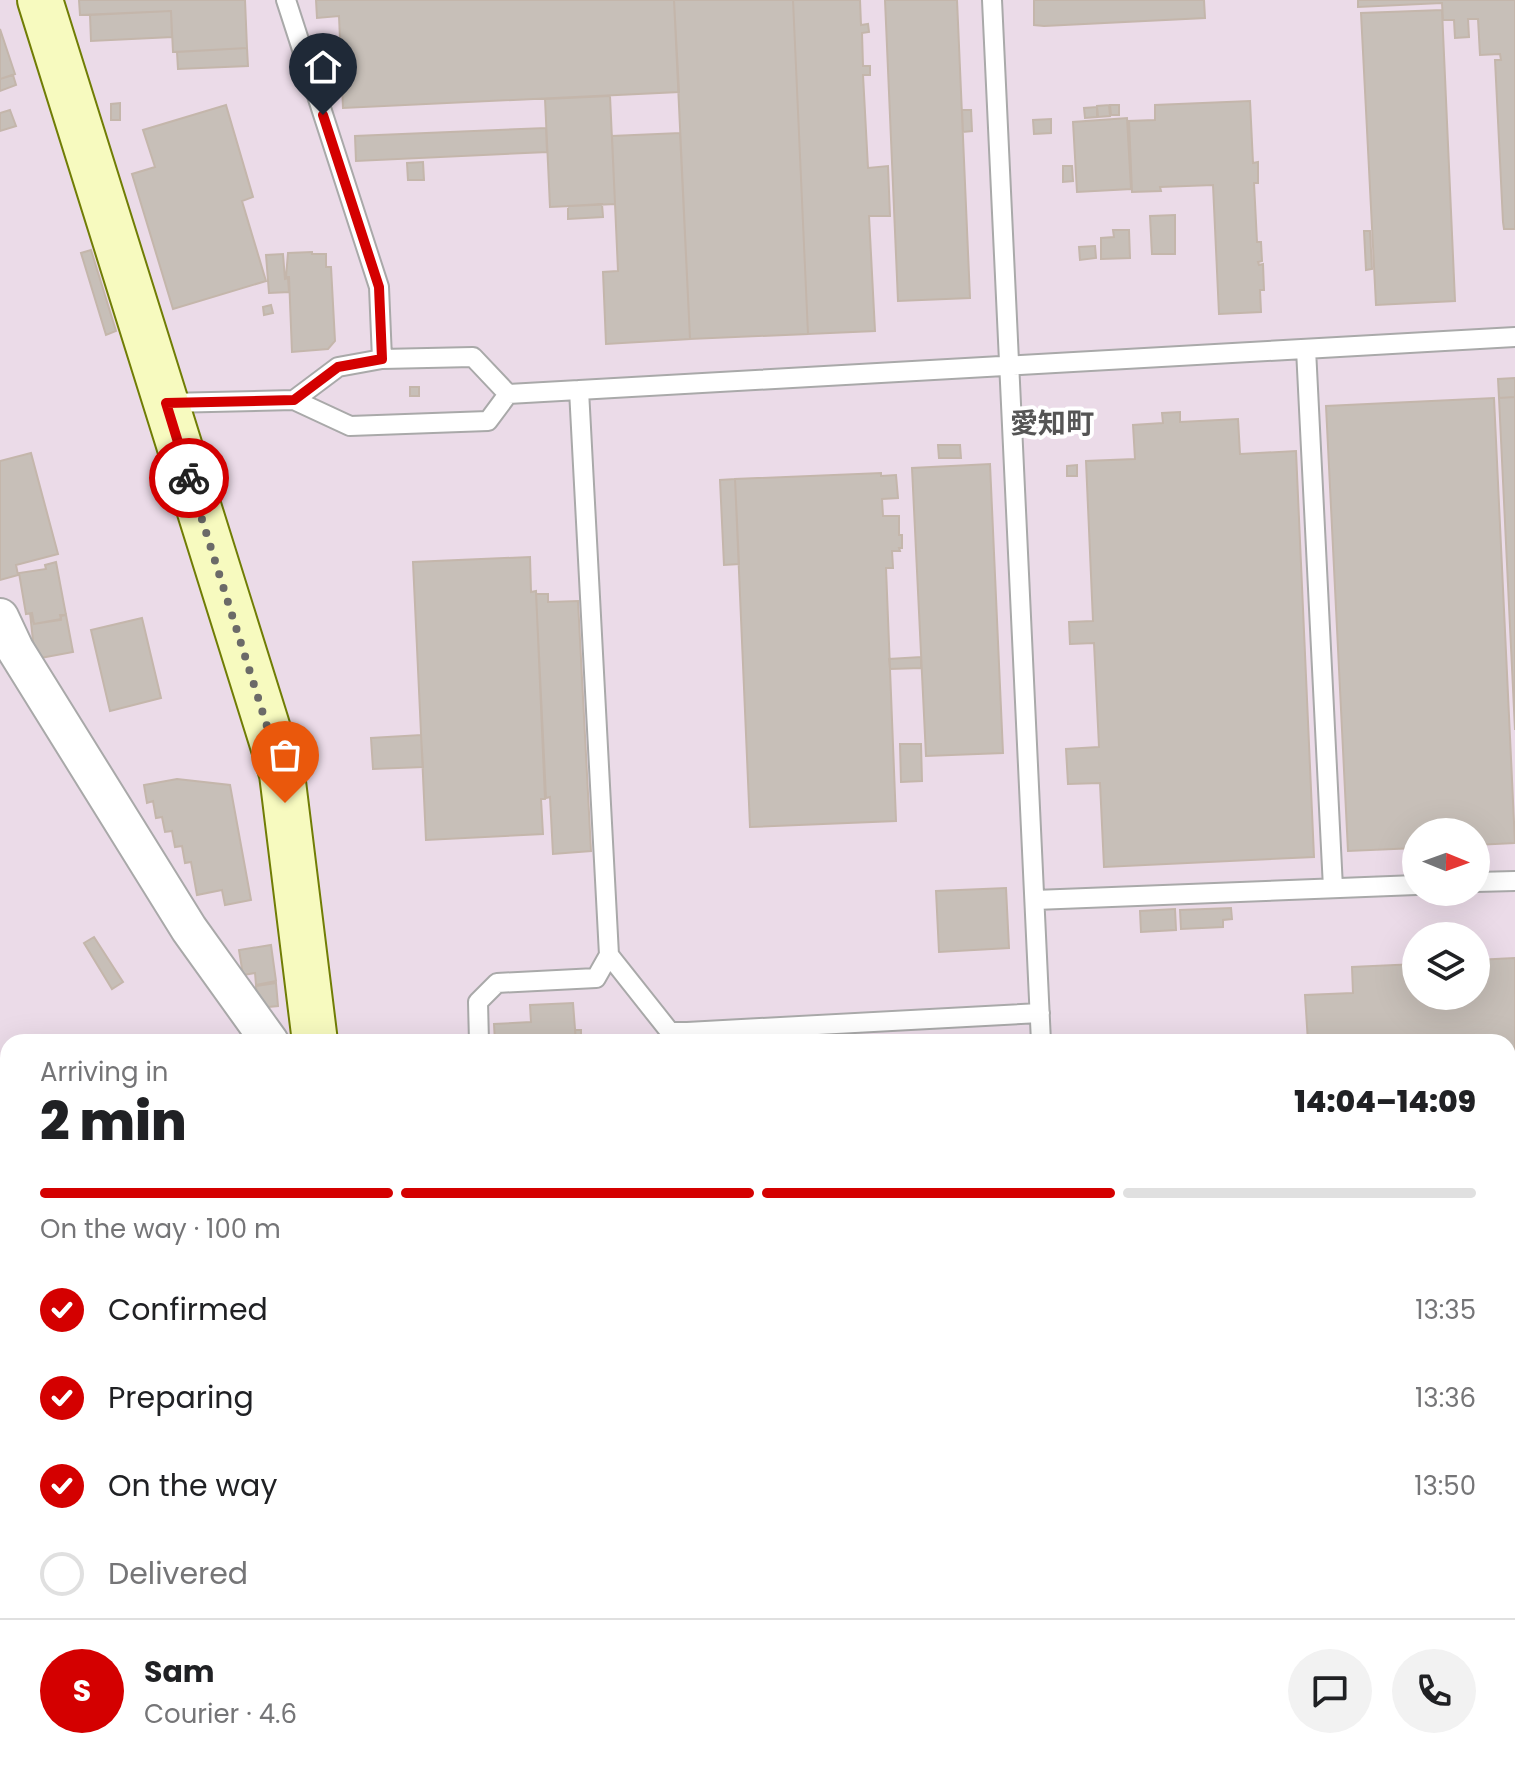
<!DOCTYPE html>
<meta charset="utf-8">
<style>
body{margin:0;font-family:Poppins,"Noto Sans JP",sans-serif;background:#f2f2f2;color:#202124;height:100vh;display:flex;flex-direction:column;font-size:30px;white-space:nowrap}
*{box-sizing:border-box;margin:0}
p{font-size:26px;color:#757577}
.icon{flex:none;width:44px;height:44px;fill:none;stroke:currentColor;stroke-width:2;stroke-linecap:round;stroke-linejoin:round}
.map{position:relative;flex:1;overflow:hidden}
.panel{position:absolute;left:0px;top:1034px;width:1516px;height:746px;display:flex;flex-direction:column;background:#fff;border-radius:24px 24px 0 0;box-shadow:0 8px 32px #0002}
.panel>*{flex:none}
.needle{width:52px;rotate:91deg}
.tools{position:absolute;left:1402px;top:818px;display:grid;gap:16px}
.tools a{display:grid;place-items:center;width:88px;height:88px;border-radius:50%;background:#fff;box-shadow:0 8px 32px #0002;font-size:40px}
.pin{position:absolute;display:grid;place-items:center;width:68px;height:68px;color:#fff;margin:-82px -34px;border-radius:50% 50% 50% 0;rotate:-45deg;box-shadow:0 0 8px #0007}
.pin .icon{rotate:45deg}
.courier{position:absolute;display:grid;place-items:center;width:80px;height:80px;margin:-40px;border:6px solid #d40000;border-radius:50%;background:#fff;color:#222;box-shadow:0 2px 10px #0007}
.overview em{font-style:normal;font-weight:800}
.overview div{display:flex;flex-direction:column-reverse}
.overview{display:flex;align-items:center;justify-content:space-between;height:136px;padding:0 40px}
h1{font-size:52px;font-weight:800;line-height:60px}
.bar{display:grid;grid-template-columns:repeat(4,1fr);gap:12px 8px;align-content:center;height:96px;padding:0 40px}
.bar i{height:10px;border-radius:6px;background:#e0e0e0}
.bar .on{background:#d40000}
.bar p{grid-column:span 4}
.line{display:flex;align-items:center;gap:20px;padding:0 40px;border-top:2px solid #e0e0e0}
.line div{flex:1}
.round{display:grid;place-items:center;flex:none;width:84px;height:84px;border-radius:42px;background:#f2f2f2}
ol{padding:0 40px;list-style:none}
li{display:flex;align-items:center;gap:24px;height:88px}
li p{margin-inline-start:auto}
li .icon{padding:8px;border-radius:50%;background:#d40000;color:#fff;stroke-width:4}
li:last-child{color:#757577}
li i{width:44px;height:44px;border:4px solid #e0e0e0;border-radius:50%}
.map>svg:first-child{display:block}
</style>
<div class="map">
<svg width="1515" height="1779" viewBox="0 0 1515 1779">
<rect width="100%" height="100%" fill="#f2efe9"/>
<path fill="#ebdbe8" fill-rule="evenodd" d="M0 0H1515V1779H0ZM1416 832H1476V892H1416ZM1416 936H1476V996H1416ZM8 1042H1508V1772H8Z"/>
<path fill="#e2e2e2" d="M757 1772H1010L1012 1779H761Z"/>
<path fill="#c7bfb8" stroke="#c4b6ab" stroke-width="2" d="M79 0H245L247 48 173 52 171 11 80 15Z
M316 0H674L679 92 343 108 339 16 317 18Z
M674 0H793L808 334 690 339Z
M793 0H860L861 25 868 24 869 32 862 33 863 66H870V75H863L868 168 888 166 890 216H869L875 331 808 334Z
M885 0H957L970 298 898 301Z
M1034 0H1204L1205 18 1044 26 1034 25Z
M1358 0H1515V229H1504L1503 222 1495 60H1501L1500 54 1480 55 1478 19H1468L1469 37 1455 38 1454 20H1443L1442 3 1358 7Z
M1442 10 1455 301 1376 305 1361 13Z
M171 11 172 37 91 41 90 15Z
M0 29 15 74 0 79Z
M247 48 248 66 178 69 177 52Z
M13 75 16 85 0 91V79Z
M610 96 615 204 550 207 545 99Z
M1250 101 1253 163 1258 162V183H1254L1257 242H1261L1262 261 1258 262 1259 265 1263 264 1264 290H1260L1261 312 1219 314 1213 185 1160 187 1161 191 1132 192 1129 121 1155 120V105Z
M120 103V120H111V104Z
M226 105 253 197 242 201 266 281 173 309 132 174 155 167 143 130Z
M1109 105 1110 116 1098 117 1097 106Z
M1110 105H1119V115H1111Z
M1097 107V117L1085 118 1084 108Z
M10 110 16 126 0 131V113Z
M962 110H971L972 131 963 132Z
M1127 118 1131 189 1077 192 1073 122Z
M1051 119V133L1034 134 1033 120Z
M546 128 547 152 356 161 355 136Z
M680 133 690 339 606 344 603 272 618 271 612 136Z
M423 162 424 180H408L407 163Z
M1063 166H1072L1073 181 1063 182Z
M602 204 603 217 568 219V206Z
M1175 215V254H1152L1150 216Z
M1113 230H1129L1130 258 1101 259V238L1114 237Z
M1364 231H1370L1372 269 1366 270Z
M1095 246 1096 258 1080 260 1079 247Z
M91 250 116 331 106 335 81 253Z
M312 252V254H326V267H331L335 341 328 349 292 352 289 277H286L288 253Z
M283 254 285 279 288 278 289 292 269 293 266 255Z
M271 305 273 313 264 315 263 307Z
M1515 378V397L1499 398 1498 379Z
M410 387H419V396H410Z
M1515 397V730L1499 398Z
M1494 398 1515 843 1476 845V832H1416V848L1348 851 1326 406Z
M1180 412V422L1238 419 1240 454 1296 451 1314 857 1104 867 1100 783 1068 784 1066 749 1099 747 1094 643 1070 644 1069 622 1093 621 1086 461 1135 459 1133 425 1163 423 1162 413Z
M938 445H960L961 458H939Z
M31 453 58 554 16 565 18 575 0 580V461Z
M990 464 1003 753 926 756 912 468Z
M1077 465V476H1067V466Z
M881 473V476L896 475 898 498 882 499 883 516H899V535H902V548H899L900 551H892L893 568H886L896 821 750 827 735 479Z
M735 479 739 564 724 565 720 480Z
M530 557 531 592 536 591 545 799H541L543 834 426 840 413 562Z
M56 562 66 615H60L61 619 34 624 32 613 26 614 19 573 46 569 45 565Z
M536 594H548V602L578 601 591 851 553 854 550 797 546 798Z
M30 613 34 624 61 620V616L66 615 73 652 35 659Z
M142 618 161 698 110 711 91 630Z
M921 657V668L890 669 889 659Z
M421 735 423 767 373 769 371 738Z
M900 744H921L922 781 901 782Z
M177 779 230 785 251 900 225 905 222 890 197 895 191 862 185 863 182 846 175 847 172 831 165 832 162 817 156 818 153 801 147 803 144 785Z
M1006 888 1009 948 939 952 936 891Z
M1231 908 1232 919 1223 920V927L1181 929 1180 910Z
M1175 909 1176 930 1141 932 1140 911Z
M94 937 123 982 112 989 84 943Z
M271 945 276 981 256 985 255 973 243 975 239 950Z
M1515 958V1165H1508V1042H1308L1305 995 1353 993 1352 967 1416 964V996H1476V960Z
M276 983 278 1006 258 1008 256 986Z
M573 1003 576 1042H495L494 1024 531 1022 530 1005Z
M575 1030H581V1042H576Z
M0 1424 8 1425V1470L0 1537Z
M8 1470V1597L0 1596V1537Z
M1050 1772H1092L1095 1779H1052Z
M1092 1772H1135L1137 1779H1095Z"/>
<g fill="none" stroke-linecap="round" stroke-linejoin="round">
<defs>
<path id="service" d="M286 0 379 287 382 359
M992 0 1041 1042
M1306 349 1333 888
M579 390 609 955 670 1032H687
M294 400 338 367 382 359 473 357 508 394
M167 403 294 400 350 426 488 421 508 394 1515 337
M1476 882 1515 881
M1035 900 1416 885
M479 1042 478 1002 497 983 596 978 609 955
M687 1042V1032L1040 1013
M1170 1772 1173 1779"/>
<path id="minor" d="M0 617 15 649 189 929 270 1042
M739 1772 743 1779"/>
<path id="secondary" d="M40 0 282 774 315 1042
M295 1779 296 1772"/>
</defs>
<use href="#service" stroke="#a9a9a9" stroke-width="22"/>
<use href="#minor" stroke="#a9a9a9" stroke-width="40"/>
<use href="#secondary" stroke="#707d05" stroke-width="48"/>
<use href="#service" stroke="#fff" stroke-width="18"/>
<use href="#minor" stroke="#fff" stroke-width="36"/>
<use href="#secondary" stroke="#f7fabf" stroke-width="44"/>
</g>
<g fill="none" stroke-linecap="round" stroke-linejoin="round">
<path stroke="#6b6a68" stroke-width="8" stroke-dasharray="0 14.4" d="M189 478 282 774 285 803"/>
<path stroke="#d40000" stroke-width="10" d="M189 478 166 403 294 400 338 367 382 359 379 287 323 115"/>
</g>
<g text-anchor="middle" dominant-baseline="central" stroke-width="8" stroke-linejoin="round" paint-order="stroke">
<g font-size="28" font-weight="bold" fill="#555" stroke="#fff">
<text x="1052" y="423">愛知町</text>
</g>
</g>
</svg>
<div class="tools">
<a><svg class="needle" viewBox="-14 -14 28 28"><path d="M0-13l5 13h-10z" fill="#e53935"/><path d="M0 13l5-13h-10z" fill="#757577"/></svg></a>
<a><svg class="icon" aria-label="layers" viewBox="0 0 24 24"><path d="M12 4l9 5-9 5-9-5zM3 14l9 5 9-5"/></svg></a>
</div>
<div class="pin" style="left:285px;top:803px;background:#ea580c"><svg class="icon" aria-label="bag" viewBox="0 0 24 24"><path d="M5 8h14l-1 12H6zM9 8a3 3 0 0 1 6 0"/></svg></div>
<div class="pin" style="left:323px;top:115px;background:#1f2937"><svg class="icon" aria-label="home" viewBox="0 0 24 24"><path d="M3 11l9-7 9 7M6 9v11h12V9"/></svg></div>
<div class="courier" style="left:189px;top:478px"><svg class="icon" aria-label="bike" viewBox="0 0 24 24"><circle cx="6" cy="16" r="4"/><circle cx="18" cy="16" r="4"/><path d="M6 16l4-8h5l3 8M10 8l3 8H6M13 5h3"/></svg></div>
<section class="panel">
<div class="overview"><div><h1>2 min</h1><p>Arriving in</p></div><em>14:04–14:09</em></div>
<div class="bar"><i class="on"></i><i class="on"></i><i class="on"></i><i></i><p>On the way · 100 m</p></div>
<ol>
<li><svg class="icon" aria-label="check" viewBox="0 0 24 24"><path d="M5 12l5 5 9-10"/></svg>Confirmed<p>13:35</p></li>
<li><svg class="icon" aria-label="check" viewBox="0 0 24 24"><path d="M5 12l5 5 9-10"/></svg>Preparing<p>13:36</p></li>
<li><svg class="icon" aria-label="check" viewBox="0 0 24 24"><path d="M5 12l5 5 9-10"/></svg>On the way<p>13:50</p></li>
<li><i></i>Delivered</li>
</ol>
<div class="line" style="height:144px"><b class="round" style="background:#d40000;color:#fff">S</b><div><b>Sam</b><p>Courier · 4.6</p></div><a class="round"><svg class="icon" aria-label="chat" viewBox="0 0 24 24"><path d="M4 5h16v11H9l-5 4z"/></svg></a><a class="round"><svg class="icon" aria-label="phone" viewBox="0 0 24 24"><path d="M5 4h4l2 5-3 2q2 4 5 5l2-3 5 2v4C11 20 4 13 5 4z"/></svg></a></div>
</section>
</div>
